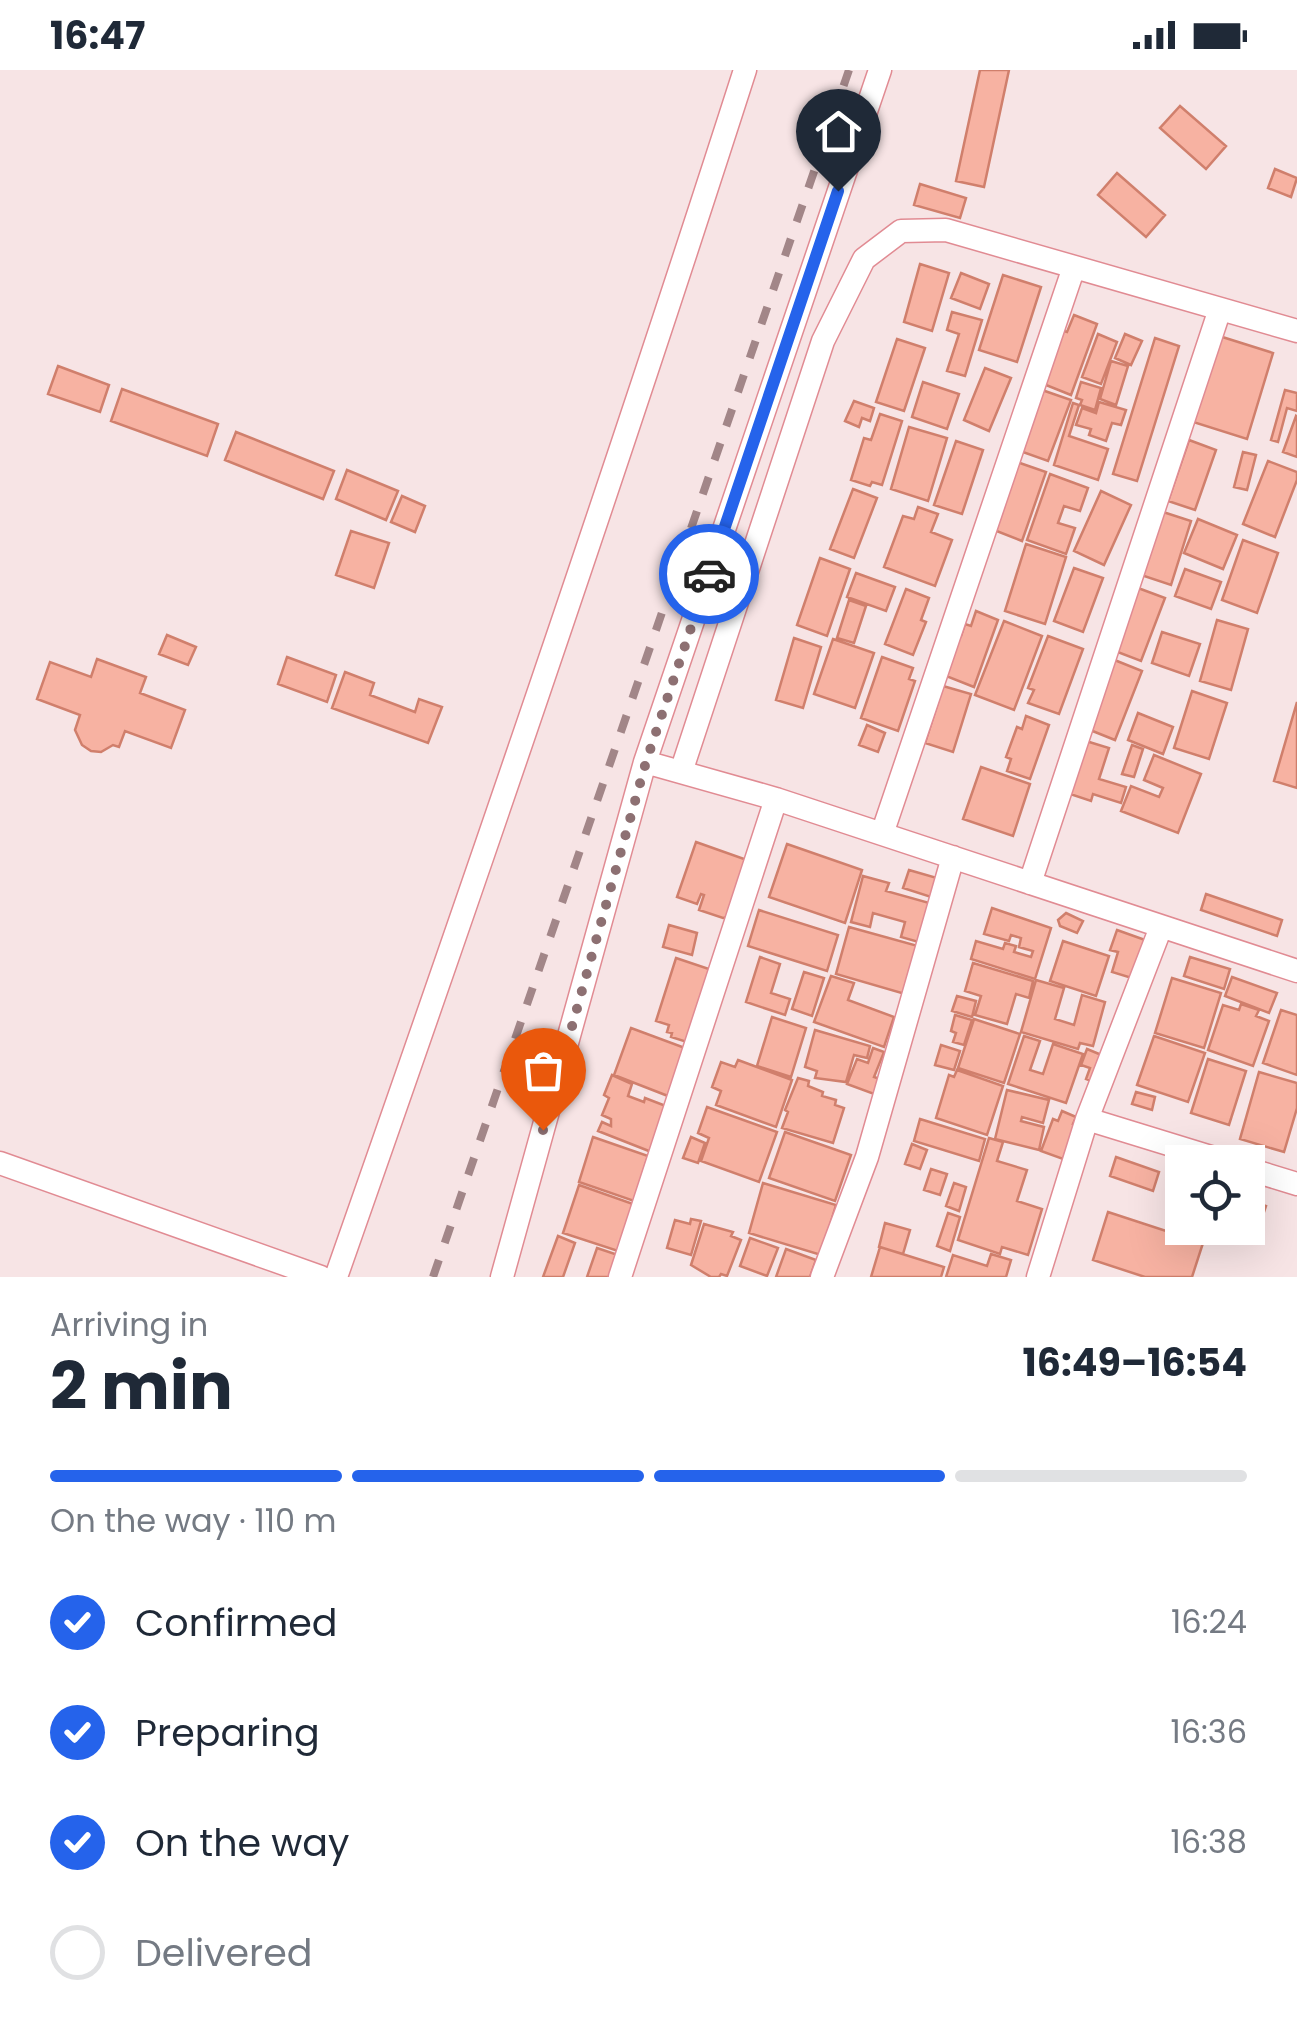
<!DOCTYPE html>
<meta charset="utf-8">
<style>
body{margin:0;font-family:Poppins,sans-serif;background:#f2f2f3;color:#1f2937;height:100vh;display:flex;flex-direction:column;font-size:38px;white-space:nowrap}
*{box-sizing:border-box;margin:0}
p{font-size:32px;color:#747a83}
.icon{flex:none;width:55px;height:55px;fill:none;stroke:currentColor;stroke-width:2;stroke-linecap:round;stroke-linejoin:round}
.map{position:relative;height:1207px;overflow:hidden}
.side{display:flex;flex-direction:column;background:#fff;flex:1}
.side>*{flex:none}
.buttons{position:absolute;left:1165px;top:1075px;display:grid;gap:20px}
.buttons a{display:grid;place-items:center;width:100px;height:100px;border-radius:0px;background:#fff;box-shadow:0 10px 40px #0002;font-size:50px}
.pin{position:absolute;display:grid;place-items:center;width:85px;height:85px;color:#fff;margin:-102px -42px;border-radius:50% 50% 50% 0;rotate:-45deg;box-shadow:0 0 10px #0007}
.pin .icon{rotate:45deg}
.courier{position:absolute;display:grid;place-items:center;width:100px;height:100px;margin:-50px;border:8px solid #2563eb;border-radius:50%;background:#fff;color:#222;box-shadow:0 2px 12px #0007}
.overview em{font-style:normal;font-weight:700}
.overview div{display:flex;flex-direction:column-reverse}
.overview{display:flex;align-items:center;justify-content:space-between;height:170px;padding:0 50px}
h1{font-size:65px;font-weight:700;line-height:75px}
.bar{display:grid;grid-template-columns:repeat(4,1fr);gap:15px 10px;align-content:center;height:120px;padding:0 50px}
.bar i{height:12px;border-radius:8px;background:#e0e1e3}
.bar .active{background:#2563eb}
.bar p{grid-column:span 4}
ol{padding:0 50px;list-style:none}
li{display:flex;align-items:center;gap:30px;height:110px}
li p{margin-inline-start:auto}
li .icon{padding:10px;border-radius:50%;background:#2563eb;color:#fff;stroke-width:4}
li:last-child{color:#747a83}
li i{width:55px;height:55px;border:5px solid #e0e1e3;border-radius:50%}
.status{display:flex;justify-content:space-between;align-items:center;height:70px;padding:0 50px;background:#fff;direction:ltr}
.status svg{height:28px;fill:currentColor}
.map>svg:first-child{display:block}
</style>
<div class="status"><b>16:47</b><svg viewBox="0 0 49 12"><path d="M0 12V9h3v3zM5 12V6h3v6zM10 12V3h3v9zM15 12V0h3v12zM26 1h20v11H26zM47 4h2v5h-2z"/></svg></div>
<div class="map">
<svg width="1297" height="1207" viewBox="0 0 1297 1207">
<rect width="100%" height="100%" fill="#f7e4e5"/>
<path fill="#f7b2a2" stroke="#d07f6c" stroke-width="2.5" d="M980 0H1009L984 117 956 111Z
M1180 36 1226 76 1206 99 1160 58Z
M1275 99 1297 108 1291 127 1268 118Z
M1117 103 1165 145 1146 167 1098 125Z
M920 114 966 128 960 148 914 135Z
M920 194 949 203 932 261 904 252Z
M961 203 989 214 980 239 951 228Z
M1003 205 1041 217 1017 292 979 280Z
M952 242 982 250 965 306 947 301 959 264 947 260Z
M1074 245 1097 254 1071 325 1041 313 1061 260 1067 262Z
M1098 264 1117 272 1101 314 1082 307Z
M1125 264 1142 271 1131 295 1115 288Z
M1216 265 1273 283 1247 369 1190 351Z
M1155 268 1179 276 1137 411 1113 404Z
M897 269 925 278 904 341 876 332Z
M1111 291 1128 296 1116 335 1100 329Z
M58 296 109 315 100 342 48 324Z
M985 298 1011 308 989 361 964 350Z
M923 312 959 324 947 359 912 347Z
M1081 312 1101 318 1095 340 1080 335 1082 330 1076 328Z
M122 319 218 354 207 386 111 351Z
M1042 320 1071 330 1048 391 1020 381Z
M1285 320 1297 323V341L1287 338 1278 372 1271 370Z
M854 331 874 338 870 351 862 348 859 357 845 351Z
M1099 332 1126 340 1121 355 1112 353 1106 371 1089 365 1091 359 1076 355 1082 338 1096 343Z
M1073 333 1079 335 1069 366 1108 379 1098 410 1054 395Z
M880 344 902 351 882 415 872 412 870 416 851 410 864 368 871 370Z
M1296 346 1297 347V387L1283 382Z
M909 357 947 368 928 431 891 419Z
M236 362 334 401 323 429 225 390Z
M1189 370 1216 380 1195 440 1168 431Z
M956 371 983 380 962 444 934 435Z
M1243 382 1256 385 1247 420 1234 417Z
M1268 391 1297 402V410L1275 467 1243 454Z
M1017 392 1046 402 1022 471 994 460Z
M347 400 398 421 386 450 336 429Z
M1050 404 1088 418 1080 441 1064 436 1058 453 1075 458 1066 484 1027 470Z
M853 419 877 428 854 488 830 479Z
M1101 421 1131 435 1104 495 1074 481Z
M402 426 425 436 415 462 391 452Z
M918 437 938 444 931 462 952 470 935 516 884 497 903 446 914 449Z
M1160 441 1191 451 1171 515 1141 505Z
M1198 449 1237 465 1223 499 1184 483Z
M351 461 389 473 374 518 336 505Z
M1243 470 1278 483 1257 543 1222 530Z
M1026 474 1066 487 1045 554 1005 541Z
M820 488 850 499 827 566 797 555Z
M1074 498 1103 508 1083 562 1054 551Z
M1185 499 1221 512 1211 539 1175 526Z
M856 503 895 517 886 541 847 527Z
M1138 518 1165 528 1141 591 1115 581Z
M906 519 929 528 921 550 926 552 913 585 885 574Z
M849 530 866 536 854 573 837 568Z
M976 541 998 550 974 617 946 606 947 561 961 566 965 554 971 556Z
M1217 550 1248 559 1231 620 1200 611Z
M1004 551 1042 566 1014 640 975 625Z
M1162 562 1200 574 1189 606 1152 593Z
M167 565 196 577 188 595 159 584Z
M1048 566 1083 579 1059 644 1028 633 1034 620 1028 618Z
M794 568 821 577 803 638 776 630Z
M833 569 874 583 855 638 814 624Z
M287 587 336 605 327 632 278 614Z
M882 587 913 598 909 609 915 611 898 661 861 648Z
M1107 587 1142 601 1115 670 1080 656Z
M97 589 146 607 140 623 185 640 171 678 125 661 119 677 113 675 101 682 91 681 82 675 75 660 80 645 37 629 50 592 91 607Z
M345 602 374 613 370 625 415 642 419 629 442 637 428 673 332 638Z
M943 616 971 624 953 682 925 673Z
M1192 621 1227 633 1209 689 1174 678Z
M1297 632V718L1274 711Z
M1138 643 1173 657 1163 684 1128 670Z
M1026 646 1049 655 1030 709 1007 701 1011 689 1006 687 1017 657 1022 659Z
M867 655 885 663 878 682 859 675Z
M1086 671 1109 678 1099 709 1126 717 1121 733 1093 724 1091 731 1070 724Z
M1132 675 1143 679 1134 707 1122 704Z
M1154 685 1201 704 1178 763 1121 741 1131 716 1159 727 1163 718 1144 710Z
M981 697 1030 714 1013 766 963 749Z
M696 772 747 790 728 847 723 848 699 840 704 825 701 824 697 834 677 827Z
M787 774 862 800 845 853 769 827Z
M909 800 937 808 931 827 903 818Z
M863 806 889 813 886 821 933 834 922 873 901 867 905 852 873 843 870 857 851 852Z
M1206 824 1282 850 1277 866 1201 840Z
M992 838 1051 858 1035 909 971 889 976 871 1003 879 1005 873 1016 876 1014 882 1031 887 1033 881 1019 877 1021 868 1011 865 1009 871 984 864Z
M759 840 838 865 827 901 748 876Z
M1066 843 1083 851 1077 863 1060 856 1058 850Z
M669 855 697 863 692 885 663 877Z
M849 857 918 876 905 924 836 904Z
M1117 860 1148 871 1135 909 1112 902 1118 882 1110 880Z
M1063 871 1109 886 1096 926 1050 911Z
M760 887 780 894 771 923 790 929 785 945 746 932Z
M1190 887 1230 899 1224 919 1184 906Z
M676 888 712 900 690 973 671 967 672 963 667 962 669 955 656 951Z
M973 893 1033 911 1029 928 1016 924 1007 954 975 945 981 926 965 921Z
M804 902 824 908 812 946 792 939Z
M831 906 854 913 848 930 894 947 884 977 814 952Z
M1232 907 1277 923 1269 943 1225 926Z
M1172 908 1221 923 1204 978 1155 963Z
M1036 910 1064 918 1055 949 1074 955 1082 925 1105 932 1093 976 1080 973 1078 979 1021 962Z
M957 926 976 931 972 947 952 941Z
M1241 934 1259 940 1256 946 1269 951 1253 996 1208 980 1223 935 1239 940Z
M1281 940 1297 945V1005L1263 993Z
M955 945 972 950 964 975 953 972 956 963 951 961Z
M772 947 806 958 791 1007 757 996Z
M974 949 1020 964 1004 1013 958 998Z
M631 958 685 978 668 1026 614 1005Z
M815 960 870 976 867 988 854 985 846 1012 815 1008 817 1001 805 997Z
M1024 966 1040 971 1030 1000 1043 1004 1053 974 1083 984 1066 1033 1008 1014Z
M1154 966 1205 983 1188 1032 1137 1015Z
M941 975 960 981 954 1000 935 995Z
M873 978 884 982 874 1007 880 1009 874 1024 847 1014 857 989 868 993Z
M1087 979 1104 986 1094 1012 1086 1009 1090 998 1081 995Z
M1208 989 1246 1001 1229 1055 1191 1043Z
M738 990 792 1010 776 1057 716 1035 721 1021 712 1017 721 992 735 997Z
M957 1000 1003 1016 987 1065 936 1048 949 1005 954 1007Z
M1259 1002 1297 1013V1038L1284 1082 1240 1069Z
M612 1005 632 1014 628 1026 644 1032 645 1028 671 1038 654 1083 598 1061 602 1052 611 1056V1049L602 1045 609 1028 604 1025Z
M798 1008 809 1011 808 1016 823 1022 822 1026 836 1030 835 1035 844 1038 833 1073 782 1058 788 1042 785 1040Z
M1007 1020 1049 1030 1043 1053 1022 1047 1021 1051 1044 1057 1039 1080 995 1069Z
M1136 1022 1155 1027 1152 1040 1132 1034Z
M707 1037 777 1062 759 1112 701 1091 709 1068 698 1063Z
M1062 1041 1076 1047 1073 1054 1076 1055 1063 1089 1041 1081 1053 1049 1058 1051Z
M920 1049 985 1069 979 1091 914 1071Z
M785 1062 851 1085 835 1131 769 1108Z
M593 1067 648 1086 634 1131 579 1112Z
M691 1067 705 1073 698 1093 683 1088Z
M989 1068 1003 1072 997 1091 1027 1100 1017 1131 1042 1139 1028 1185 1002 1177 1000 1184 958 1170Z
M912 1074 927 1080 920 1099 905 1094Z
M1116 1087 1159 1102 1153 1121 1110 1106Z
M931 1099 947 1104 940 1125 924 1120Z
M763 1113 836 1135 821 1185 749 1163Z
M954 1113 966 1117 959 1141 946 1136Z
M579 1115 633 1134 618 1181 563 1163Z
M1252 1131 1266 1136 1258 1160 1248 1156Z
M1108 1142 1203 1173 1192 1207H1145L1093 1190Z
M948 1143 960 1147 950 1181 937 1176Z
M691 1149 701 1151 691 1185 667 1178 675 1150 690 1154Z
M885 1153 910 1160 903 1184 879 1177Z
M704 1154 733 1162 731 1166 741 1170 727 1206 721 1204 719 1207H711L691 1195Z
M558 1166 575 1173 563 1207H543Z
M750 1168 778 1178 767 1206 740 1196Z
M880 1177 944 1197 941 1207H871Z
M597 1178 618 1185 611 1207H587Z
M786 1179 816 1190 810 1207H776Z
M991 1184 1011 1190 1006 1207H946L953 1185 987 1196Z"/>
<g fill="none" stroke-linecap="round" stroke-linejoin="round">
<defs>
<path id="minor" d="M645 692 776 729 1297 901
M681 702 823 271 864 189 901 161 946 160 1297 261
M882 764 1074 197
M1030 813 1220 239
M1087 1049 1227 1092
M0 1093 321 1207
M1248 1099 1297 1114
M336 1207C477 806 615 405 745 0
M502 1207 645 692 880 0
M620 1207 776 729
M822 1207 867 1087 953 787
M1038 1207 1087 1049 1161 857"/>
</defs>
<use href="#minor" stroke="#e18b93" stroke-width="25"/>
<use href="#minor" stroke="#fff" stroke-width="22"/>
<path stroke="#a28688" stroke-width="8" stroke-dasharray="18 18" stroke-linecap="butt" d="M433 1207 849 0"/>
</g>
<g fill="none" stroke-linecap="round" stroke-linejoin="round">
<path stroke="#8d7072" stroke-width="10" stroke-dasharray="0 18" d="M543 1060 646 692 709 504"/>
<path stroke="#2563eb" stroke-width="12" d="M709 504 838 121"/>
</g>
</svg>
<div class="buttons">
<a><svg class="icon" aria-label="locate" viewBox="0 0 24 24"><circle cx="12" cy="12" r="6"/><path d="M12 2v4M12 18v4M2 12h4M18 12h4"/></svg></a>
</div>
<div class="pin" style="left:543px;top:1060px;background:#ea580c"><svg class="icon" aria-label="bag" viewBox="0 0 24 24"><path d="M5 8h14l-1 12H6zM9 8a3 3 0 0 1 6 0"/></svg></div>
<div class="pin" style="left:838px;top:121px;background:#1f2937"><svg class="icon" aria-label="home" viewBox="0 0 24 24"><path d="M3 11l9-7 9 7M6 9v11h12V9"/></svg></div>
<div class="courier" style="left:709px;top:504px"><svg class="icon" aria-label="car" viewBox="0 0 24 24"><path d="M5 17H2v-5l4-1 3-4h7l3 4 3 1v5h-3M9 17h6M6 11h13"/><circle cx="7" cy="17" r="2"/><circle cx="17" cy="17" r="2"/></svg></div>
</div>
<section class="side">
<div class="overview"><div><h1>2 min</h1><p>Arriving in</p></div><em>16:49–16:54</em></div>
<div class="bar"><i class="active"></i><i class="active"></i><i class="active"></i><i></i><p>On the way · 110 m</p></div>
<ol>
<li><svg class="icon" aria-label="check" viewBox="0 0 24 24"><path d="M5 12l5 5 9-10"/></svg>Confirmed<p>16:24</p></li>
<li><svg class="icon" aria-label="check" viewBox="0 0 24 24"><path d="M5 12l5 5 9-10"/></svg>Preparing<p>16:36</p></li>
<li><svg class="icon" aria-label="check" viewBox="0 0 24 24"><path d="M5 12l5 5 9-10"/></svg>On the way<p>16:38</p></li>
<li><i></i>Delivered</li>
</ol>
</section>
